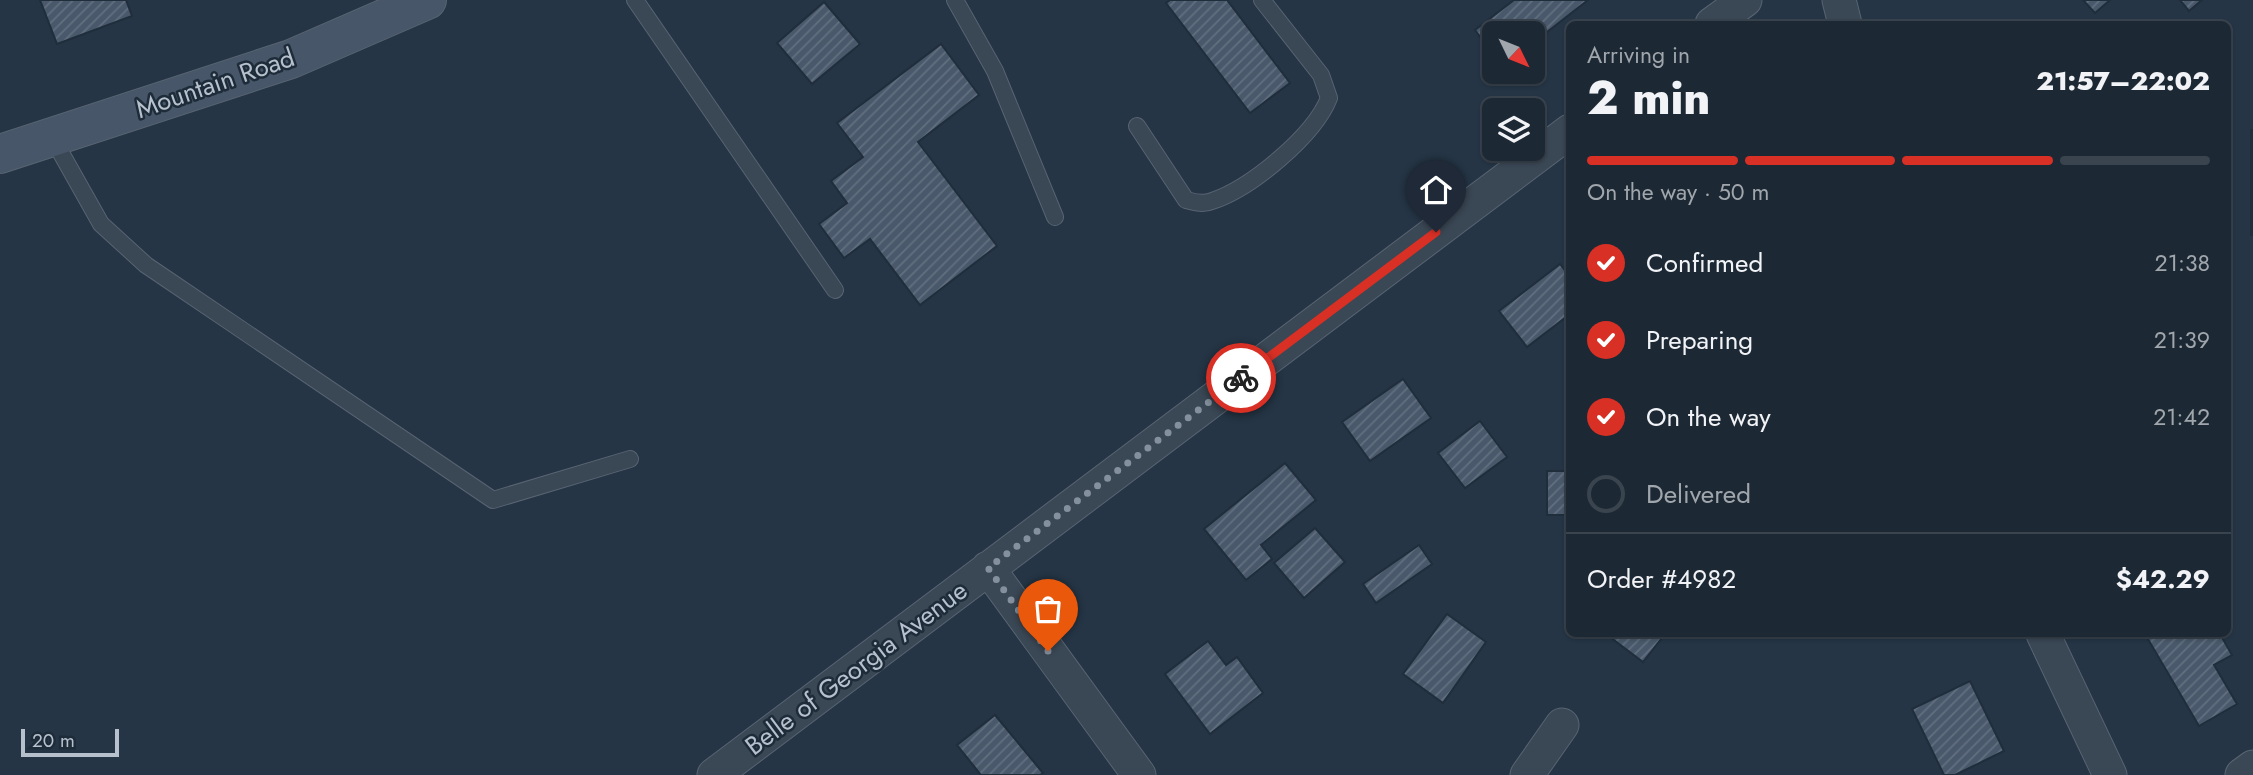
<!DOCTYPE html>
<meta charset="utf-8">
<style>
body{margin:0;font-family:Jost,sans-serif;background:#25303c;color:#f1f3f6;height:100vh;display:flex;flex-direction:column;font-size:26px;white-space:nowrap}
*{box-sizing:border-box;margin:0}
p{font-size:23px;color:#a0a6ac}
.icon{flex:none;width:38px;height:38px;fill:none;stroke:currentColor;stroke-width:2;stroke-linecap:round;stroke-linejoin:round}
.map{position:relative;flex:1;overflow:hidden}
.panel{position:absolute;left:1566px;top:21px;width:665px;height:616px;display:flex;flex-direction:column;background:#1c2834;border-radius:10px;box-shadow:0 2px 5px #0004,0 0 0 2px #3a444f}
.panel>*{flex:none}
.needle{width:46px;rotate:133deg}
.fabs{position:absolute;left:1482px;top:21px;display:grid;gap:14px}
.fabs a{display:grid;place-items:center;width:63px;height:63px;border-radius:10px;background:#1c2834;box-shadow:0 2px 5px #0004,0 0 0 2px #3a444f;font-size:35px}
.scale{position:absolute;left:21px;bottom:18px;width:98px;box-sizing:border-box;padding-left:7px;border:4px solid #b7c1ce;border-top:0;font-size:19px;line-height:24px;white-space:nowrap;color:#b7c1ce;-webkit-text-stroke:5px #1e2c3a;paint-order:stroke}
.pin{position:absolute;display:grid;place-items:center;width:60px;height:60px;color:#fff;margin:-72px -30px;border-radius:50% 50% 50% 0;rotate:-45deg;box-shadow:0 0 7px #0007}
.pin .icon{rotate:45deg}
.courier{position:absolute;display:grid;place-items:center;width:70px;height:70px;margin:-35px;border:5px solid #d93025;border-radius:50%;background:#fff;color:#222;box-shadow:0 2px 9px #0007}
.headline em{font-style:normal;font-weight:800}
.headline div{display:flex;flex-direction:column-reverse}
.headline{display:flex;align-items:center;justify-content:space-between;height:119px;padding:0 21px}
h1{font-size:46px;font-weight:800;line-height:52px}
.bar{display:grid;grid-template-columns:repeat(4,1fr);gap:10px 7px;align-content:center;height:84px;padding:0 21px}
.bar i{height:9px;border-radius:5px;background:#3a444f}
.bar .selected{background:#d93025}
.bar p{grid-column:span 4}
.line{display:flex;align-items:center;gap:18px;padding:0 21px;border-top:2px solid #3a444f}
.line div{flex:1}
ol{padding:0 21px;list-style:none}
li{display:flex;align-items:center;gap:21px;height:77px}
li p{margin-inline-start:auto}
li .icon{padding:7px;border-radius:50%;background:#d93025;color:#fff;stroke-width:4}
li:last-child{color:#a0a6ac}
li i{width:38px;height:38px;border:4px solid #3a444f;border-radius:50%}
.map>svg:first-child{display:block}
</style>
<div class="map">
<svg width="2253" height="775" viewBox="0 0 2253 775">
<defs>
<pattern id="building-hatch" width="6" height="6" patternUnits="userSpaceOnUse" patternTransform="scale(1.75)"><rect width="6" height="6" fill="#49596b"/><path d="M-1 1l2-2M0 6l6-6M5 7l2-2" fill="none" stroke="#616f7f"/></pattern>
</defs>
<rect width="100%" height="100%" fill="#253545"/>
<path fill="url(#building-hatch)" stroke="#202e3c" stroke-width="2" d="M40 0H126L132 16 57 44Z
M1170 0H1227L1290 83 1250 113 1166 3Z
M1514 0H1588L1533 43V33H1494V56L1475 30Z
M2083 0H2110L2095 13Z
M2180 0H2202L2189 11Z
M824 2 860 44 812 84 777 43Z
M941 44 979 95 918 142 997 246 920 305 870 239 844 258 819 224 847 203 831 181 863 157 837 123Z
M2251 130H2253V235H2251Z
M1560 264 1570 277V314L1527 347 1499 311Z
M1403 379 1431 418 1370 461 1342 422Z
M1480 421 1507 457 1465 488 1438 453Z
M1285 463 1316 500 1261 545 1272 559 1246 580 1204 529Z
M1547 471H1570V515H1547Z
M1315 528 1345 562 1304 598 1274 563Z
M1419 545 1432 564 1376 603 1363 584Z
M1447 614 1486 642 1443 703 1403 674Z
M1606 634H1665L1643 662Z
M2145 634H2220L2232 655 2214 665 2237 704 2199 726Z
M1208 641 1226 665 1237 657 1263 693 1210 734 1165 674Z
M1970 681 2004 751 1955 775H1944L1912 709Z
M995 715 1043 773 1040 775H981L957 745Z"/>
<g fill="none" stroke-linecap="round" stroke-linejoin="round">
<defs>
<path id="lane" d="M635 0 835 290
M955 0 995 71 1055 217
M1137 126 1186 200C1194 202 1203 205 1212 201 1251 188 1314 136 1329 98L1321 75 1262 0
M52 137 101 224 146 265 493 500 630 459"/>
<path id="street" d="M1839 0 1845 24
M1712 24 1745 0
M988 568 1139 775
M2043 634 2110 775
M714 775 1570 131
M1527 775 1562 725
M2242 775 2253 767"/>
<path id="secondary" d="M0 154 291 59 427 0"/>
</defs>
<use href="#lane" stroke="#586472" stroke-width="18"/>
<use href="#street" stroke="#586472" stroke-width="35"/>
<use href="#secondary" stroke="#586472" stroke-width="40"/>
<use href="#lane" stroke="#3a4754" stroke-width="16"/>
<use href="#street" stroke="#3a4754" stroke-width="33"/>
<use href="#secondary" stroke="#475668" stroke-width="38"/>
</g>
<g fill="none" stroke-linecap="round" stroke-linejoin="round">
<path stroke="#84909e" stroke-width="7" stroke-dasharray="0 12.6" d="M1048 651 988 568 1241 378"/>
<path stroke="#d93025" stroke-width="9" d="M1241 378 1436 232"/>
</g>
<g text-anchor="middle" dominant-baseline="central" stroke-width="5" stroke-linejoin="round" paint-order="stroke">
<g font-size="26" fill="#b7c1ce" stroke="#1e2c3a">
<text transform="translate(215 83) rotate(-19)">Mountain Road</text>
<text transform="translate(856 668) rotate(-37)">Belle of Georgia Avenue</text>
</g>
</g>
</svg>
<div class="fabs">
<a><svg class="needle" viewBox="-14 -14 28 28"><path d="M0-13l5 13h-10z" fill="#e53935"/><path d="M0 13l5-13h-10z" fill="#a0a6ac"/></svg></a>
<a><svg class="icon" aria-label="layers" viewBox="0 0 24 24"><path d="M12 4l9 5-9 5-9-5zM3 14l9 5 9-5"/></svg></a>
</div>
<div class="scale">20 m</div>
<div class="pin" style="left:1048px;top:651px;background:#ea580c"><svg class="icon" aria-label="bag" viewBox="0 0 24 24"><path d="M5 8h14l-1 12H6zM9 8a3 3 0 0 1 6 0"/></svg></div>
<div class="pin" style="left:1436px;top:232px;background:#1f2937"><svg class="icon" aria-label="home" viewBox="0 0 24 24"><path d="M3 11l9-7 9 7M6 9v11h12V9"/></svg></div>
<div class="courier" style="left:1241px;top:378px"><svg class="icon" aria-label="bike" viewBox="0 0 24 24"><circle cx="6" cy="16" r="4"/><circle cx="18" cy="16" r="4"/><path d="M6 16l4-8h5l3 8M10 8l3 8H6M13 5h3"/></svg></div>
<section class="panel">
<div class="headline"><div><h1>2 min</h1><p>Arriving in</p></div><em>21:57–22:02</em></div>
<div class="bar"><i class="selected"></i><i class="selected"></i><i class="selected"></i><i></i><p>On the way · 50 m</p></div>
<ol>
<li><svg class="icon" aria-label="check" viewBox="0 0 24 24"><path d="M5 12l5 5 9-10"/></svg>Confirmed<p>21:38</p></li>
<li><svg class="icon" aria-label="check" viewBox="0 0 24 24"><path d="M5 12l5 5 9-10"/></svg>Preparing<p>21:39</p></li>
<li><svg class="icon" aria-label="check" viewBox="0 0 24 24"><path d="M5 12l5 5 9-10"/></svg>On the way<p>21:42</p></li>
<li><i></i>Delivered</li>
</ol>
<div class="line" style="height:91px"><div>Order #4982</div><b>$42.29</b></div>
</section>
</div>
